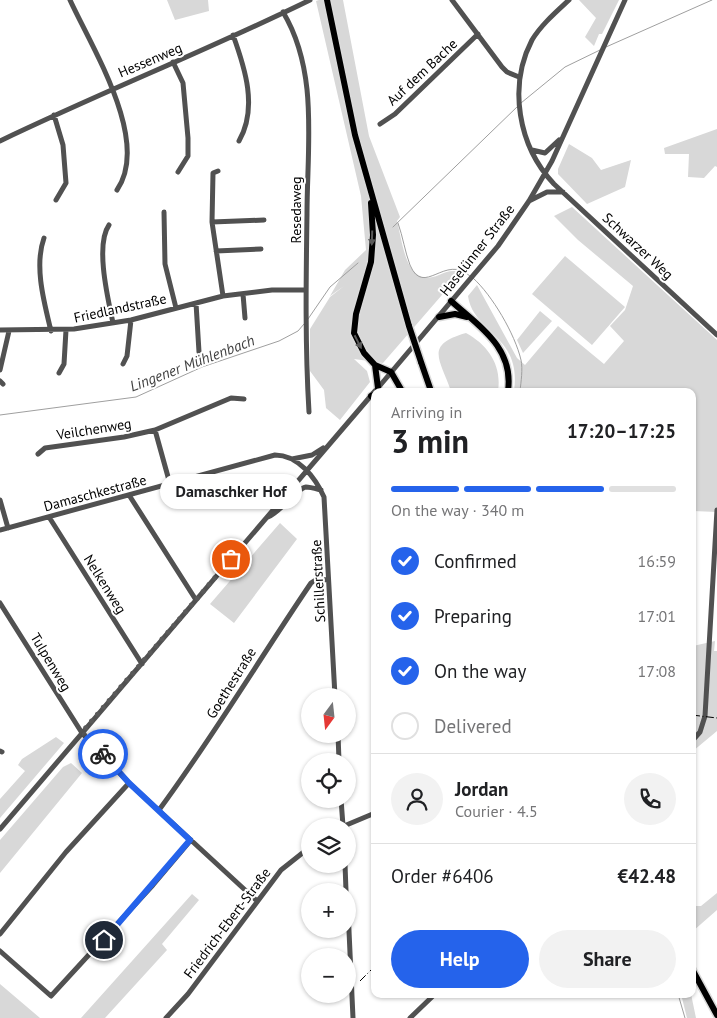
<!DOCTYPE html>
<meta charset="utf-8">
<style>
body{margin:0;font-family:"PT Sans",sans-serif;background:#f2f2f2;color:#202124;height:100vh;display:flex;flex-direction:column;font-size:19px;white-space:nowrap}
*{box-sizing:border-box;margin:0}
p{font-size:16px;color:#757577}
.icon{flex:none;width:28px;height:28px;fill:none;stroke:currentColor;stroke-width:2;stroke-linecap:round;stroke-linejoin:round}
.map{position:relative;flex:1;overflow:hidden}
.drawer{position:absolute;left:371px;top:388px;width:325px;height:610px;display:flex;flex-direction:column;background:#fff;border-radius:10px;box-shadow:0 1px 4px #0004}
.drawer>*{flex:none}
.needle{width:32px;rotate:195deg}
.controls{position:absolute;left:301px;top:688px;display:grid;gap:10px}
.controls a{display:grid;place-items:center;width:55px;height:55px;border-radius:50%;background:#fff;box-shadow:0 1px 4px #0004;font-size:25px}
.pin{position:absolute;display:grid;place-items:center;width:42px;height:42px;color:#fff;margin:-21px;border:2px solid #fff;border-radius:50%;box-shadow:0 1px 5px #0007}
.courier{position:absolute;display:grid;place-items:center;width:50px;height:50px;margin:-25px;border:4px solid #2563eb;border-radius:50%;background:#fff;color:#222;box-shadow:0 1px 6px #0007}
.bubble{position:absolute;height:35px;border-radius:18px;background:#fff;box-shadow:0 1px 4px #0004;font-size:16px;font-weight:800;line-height:35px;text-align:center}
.summary em{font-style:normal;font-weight:800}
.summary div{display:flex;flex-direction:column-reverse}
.summary{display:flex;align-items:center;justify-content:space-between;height:85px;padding:0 20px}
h1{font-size:32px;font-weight:800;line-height:38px}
.bar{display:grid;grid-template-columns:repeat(4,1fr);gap:8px 5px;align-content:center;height:60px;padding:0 20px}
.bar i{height:6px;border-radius:4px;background:#e0e0e0}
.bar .current{background:#2563eb}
.bar p{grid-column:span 4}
.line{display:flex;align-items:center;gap:12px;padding:0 20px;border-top:1px solid #e0e0e0}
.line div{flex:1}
.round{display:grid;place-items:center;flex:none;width:52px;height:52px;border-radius:26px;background:#f2f2f2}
ol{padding:0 20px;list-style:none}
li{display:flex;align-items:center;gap:15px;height:55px}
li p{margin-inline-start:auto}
li .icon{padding:5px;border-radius:50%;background:#2563eb;color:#fff;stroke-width:4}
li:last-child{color:#757577}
li i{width:28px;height:28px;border:2px solid #e0e0e0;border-radius:50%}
.button{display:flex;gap:10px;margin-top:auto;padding:10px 20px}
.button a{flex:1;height:58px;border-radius:30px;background:#2563eb;color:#fff;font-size:20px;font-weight:800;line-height:58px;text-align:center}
.button a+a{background:#f2f2f2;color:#202124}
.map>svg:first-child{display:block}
</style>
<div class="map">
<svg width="717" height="1018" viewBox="0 0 717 1018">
<rect width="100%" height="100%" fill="#fff"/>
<path fill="#d8d8d8" d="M167 0H208L209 11 175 20Z
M319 0H343L369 136 400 217 397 221C403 244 406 289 439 275 446 272 453 269 461 273L383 363 354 359 367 371 370 382 340 420 326 408 324 390 310 371V329L330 297 344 286 330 296 345 270 366 250 361 196 316 1Z
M579 0H619L602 34H599L594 46 585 37 596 18Z
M717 129V167L715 166 704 178 688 177 689 154H665L664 148Z
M569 144 592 158 601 170 631 160 625 187 587 204 558 174V169Z
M572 207 717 340V512L693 511 692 391H514C522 335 473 333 468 296L477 285 517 358 525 365 558 326 604 364 624 341 610 326 625 310 633 286 578 240 554 216Z
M565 256 625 307 592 345 532 294Z
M540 311 552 321 523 353 517 340Z
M466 333C488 345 502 365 498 391H451C440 359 424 345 466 333Z
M280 523 297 539 234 623 210 604Z
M715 641 714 651H717V731L693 751V646Z
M56 737 64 743 0 818V799L25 771 18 765 22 759Z
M71 763 82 773 0 873V840L63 767Z
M717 893V910L693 931V904L695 906H701Z
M192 894 199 900 162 944 167 950 105 1018H81Z
M0 984 40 1018H0Z
M681 994H691L696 1018H687Z"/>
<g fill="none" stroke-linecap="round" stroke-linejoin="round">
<path stroke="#9f9f9f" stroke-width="1" d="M606 47 712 0
M521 103 565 67 600 50
M398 223C403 237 405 252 410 265 424 298 445 253 470 276
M393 227 518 106
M473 278C492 295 515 334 521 360 523 369 521 382 520 391
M308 319 330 287 358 263
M0 415 136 397 202 367 279 341 298 331 304 324
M678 994 685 1018"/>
<defs>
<path id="major" d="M327 0 355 135 409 326
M371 203 373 235 371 262 356 314 354 333 364 353 375 365 391 372 402 391
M451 301C480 327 514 348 508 391
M439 317 455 314 467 317
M421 362 431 391
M375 365 378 388
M371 396 375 395
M692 969 717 1015"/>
</defs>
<use href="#major" stroke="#dbdbdb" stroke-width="9"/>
<path stroke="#515151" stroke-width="5" d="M70 0C92 48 151 141 117 190
M452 0 502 67 507 72 519 77
M569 0C556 12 541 25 532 40 508 86 518 146 554 184L717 335
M283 12C319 72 307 146 307 214 306 280 305 346 309 412
M233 35C245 68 258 108 239 141
M173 62 183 83 188 138V156L178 172
M54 115 63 145 66 183 56 200
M380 124 395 114 478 34
M0 141C102 92 208 50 310 0
M532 150 545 153 559 140
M218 171 213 173 212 222 223 296
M529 201 547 192H563
M164 212 165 264 176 308
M212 222 264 220
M109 225C95 245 108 299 113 323
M44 238C34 266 44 302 51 331
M216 251 261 249
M243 294 245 318
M196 303 199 352
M0 330 74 329 131 320 223 296 272 290H306
M123 364 127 356 131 320
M0 370 9 331
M59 373 64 364 66 330
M0 381 3 384
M377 389 498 246 529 201 552 161 625 0
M155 430 170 484
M38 454 45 448 124 437 155 430 231 398 244 399
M292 459 312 455 323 448
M129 495 196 600
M0 500 8 528
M49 517 142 664
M268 517C281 512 297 488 306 487 310 487 317 489 321 490
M0 530 275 455C298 455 315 477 324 497L335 696
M0 603 82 733 129 783 257 901
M338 734 339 761
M692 741 700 732 705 716 717 510
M0 751 2 752
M341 799 343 826
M159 810C213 737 260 658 311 583L317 579 328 580
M344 826 375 813
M0 829 375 391
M345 864 346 891
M348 909 353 1018
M0 934 66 852 129 783
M0 951 51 996 153 885 191 840
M166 1018 188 994 281 870 310 847
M410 1018 435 994"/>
<use href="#major" stroke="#000" stroke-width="6"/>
<path stroke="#000" stroke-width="1" stroke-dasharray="8 2.5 1 2.5" stroke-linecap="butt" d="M692 715 717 718
M360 981 375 966"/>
<defs>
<path id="major-bridge" d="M409 326 421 362"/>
</defs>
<use href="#major-bridge" stroke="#dbdbdb" stroke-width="9" stroke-linecap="butt"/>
<use href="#major-bridge" stroke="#000" stroke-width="6"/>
</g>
<defs><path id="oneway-solid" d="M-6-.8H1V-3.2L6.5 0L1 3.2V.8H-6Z" transform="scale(1.25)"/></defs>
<g fill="#595959">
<use href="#oneway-solid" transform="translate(372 238) rotate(92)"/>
<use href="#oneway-solid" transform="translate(358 342) rotate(63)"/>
</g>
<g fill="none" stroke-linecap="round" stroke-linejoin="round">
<path stroke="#595959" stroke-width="5" stroke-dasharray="0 9" d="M103 754 82 732 231 559"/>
<path stroke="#2563eb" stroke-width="6" d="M103 754 129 783 190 840 104 940"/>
</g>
<g text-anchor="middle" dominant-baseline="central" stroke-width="4" stroke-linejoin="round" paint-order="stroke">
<g font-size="14" fill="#000" stroke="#fff">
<text transform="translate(150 60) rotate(-23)">Hessenweg</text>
<text transform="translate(422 72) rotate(-43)">Auf dem Bache</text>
<text transform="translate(296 210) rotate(-90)">Resedaweg</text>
<text transform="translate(638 246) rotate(43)">Schwarzer Weg</text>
<text transform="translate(477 250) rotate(-52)">Haselünner Straße</text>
<text transform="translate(120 308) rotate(-12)">Friedlandstraße</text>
<text transform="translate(94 429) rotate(-9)">Veilchenweg</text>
<text transform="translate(95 493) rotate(-15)">Damaschkestraße</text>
<text transform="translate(318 581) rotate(-93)">Schillerstraße</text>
<text transform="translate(105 584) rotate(58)">Nelkenweg</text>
<text transform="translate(51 662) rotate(59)">Tulpenweg</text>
<text transform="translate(231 683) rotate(-58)">Goethestraße</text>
<text transform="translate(227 923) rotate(-53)">Friedrich-Ebert-Straße</text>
</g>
<g font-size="15" font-style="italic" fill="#404040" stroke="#fff">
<text transform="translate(192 363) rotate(-21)">Lingener Mühlenbach</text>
</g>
</g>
</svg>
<div class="controls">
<a><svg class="needle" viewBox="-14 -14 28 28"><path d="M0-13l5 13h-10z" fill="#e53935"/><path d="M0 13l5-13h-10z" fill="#757577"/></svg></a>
<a><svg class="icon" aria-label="locate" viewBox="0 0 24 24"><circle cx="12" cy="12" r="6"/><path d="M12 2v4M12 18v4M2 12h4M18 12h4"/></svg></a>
<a><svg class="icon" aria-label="layers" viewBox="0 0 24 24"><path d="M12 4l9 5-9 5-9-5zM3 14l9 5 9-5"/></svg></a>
<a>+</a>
<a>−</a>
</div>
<div class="pin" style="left:231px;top:559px;background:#ea580c"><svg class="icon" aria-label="bag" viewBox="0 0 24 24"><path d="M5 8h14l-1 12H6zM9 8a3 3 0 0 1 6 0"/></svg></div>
<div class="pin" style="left:104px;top:940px;background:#1f2937"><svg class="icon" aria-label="home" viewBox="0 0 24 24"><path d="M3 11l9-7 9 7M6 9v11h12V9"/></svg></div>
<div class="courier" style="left:103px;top:754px"><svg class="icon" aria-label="bike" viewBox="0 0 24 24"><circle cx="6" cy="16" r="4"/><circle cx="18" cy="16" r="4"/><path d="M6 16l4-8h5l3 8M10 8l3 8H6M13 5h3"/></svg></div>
<div class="bubble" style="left:160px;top:474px;width:142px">Damaschker Hof</div>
<section class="drawer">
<div class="summary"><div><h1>3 min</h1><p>Arriving in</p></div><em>17:20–17:25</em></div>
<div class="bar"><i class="current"></i><i class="current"></i><i class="current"></i><i></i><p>On the way · 340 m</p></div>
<ol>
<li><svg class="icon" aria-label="check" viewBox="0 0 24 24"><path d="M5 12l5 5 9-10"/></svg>Confirmed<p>16:59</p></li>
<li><svg class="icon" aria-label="check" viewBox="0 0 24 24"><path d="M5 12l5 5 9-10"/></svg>Preparing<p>17:01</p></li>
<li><svg class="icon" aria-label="check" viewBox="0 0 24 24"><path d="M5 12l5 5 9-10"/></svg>On the way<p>17:08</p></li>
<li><i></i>Delivered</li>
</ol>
<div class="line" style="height:90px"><a class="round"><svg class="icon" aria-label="person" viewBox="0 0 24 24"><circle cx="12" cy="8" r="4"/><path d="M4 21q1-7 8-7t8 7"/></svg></a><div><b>Jordan</b><p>Courier · 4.5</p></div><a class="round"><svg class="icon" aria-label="phone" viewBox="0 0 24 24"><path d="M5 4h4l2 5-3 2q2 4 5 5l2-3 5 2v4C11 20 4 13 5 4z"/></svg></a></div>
<div class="line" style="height:65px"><div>Order #6406</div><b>€42.48</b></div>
<div class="button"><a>Help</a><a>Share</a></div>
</section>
</div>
